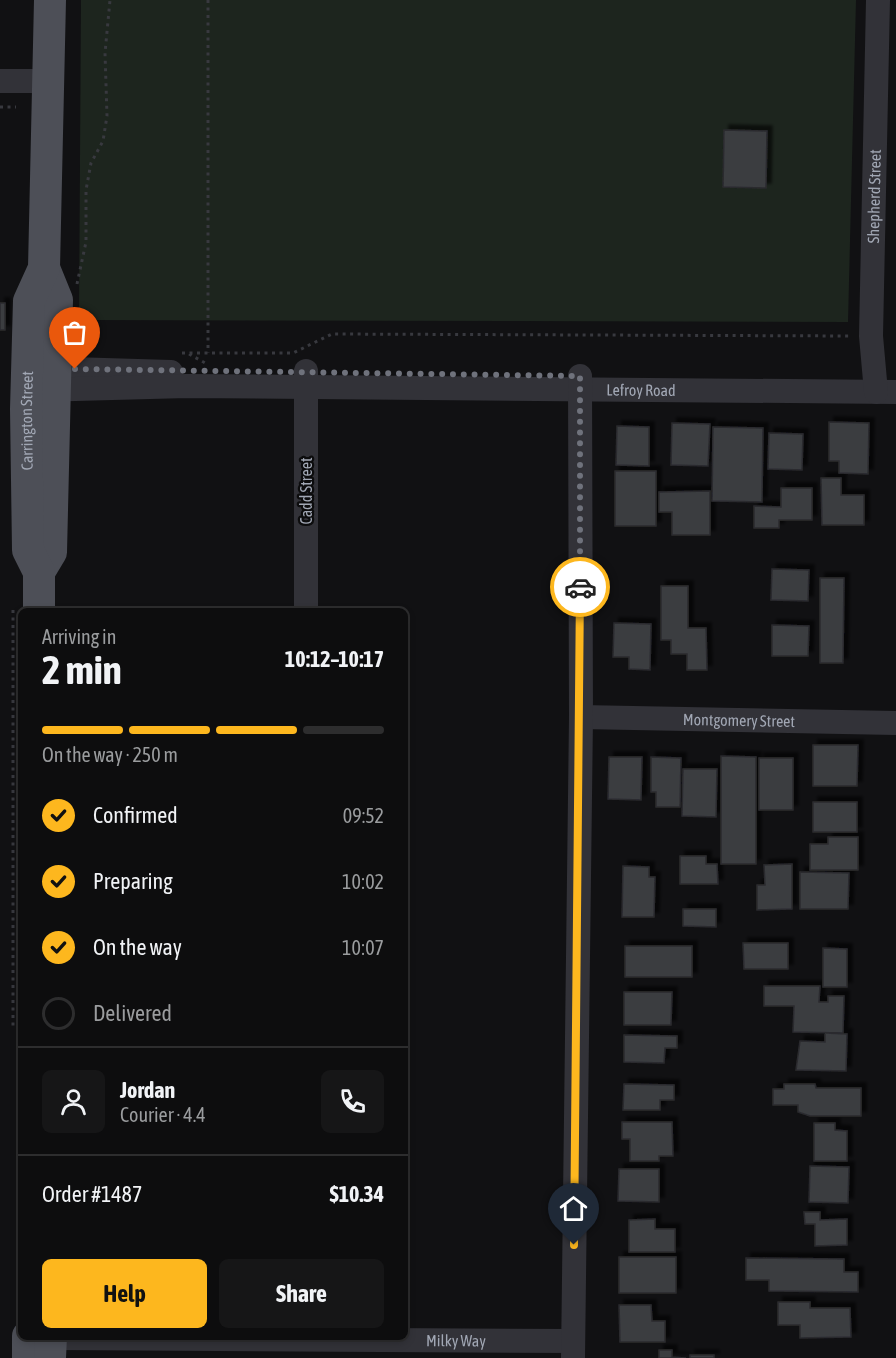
<!DOCTYPE html>
<meta charset="utf-8">
<style>
body{margin:0;font-family:"Asap Condensed",sans-serif;background:#161617;color:#f1f3f6;height:100vh;display:flex;flex-direction:column;font-size:22px;white-space:nowrap}
*{box-sizing:border-box;margin:0}
p{font-size:20px;color:#9a9c9e}
.icon{flex:none;width:33px;height:33px;fill:none;stroke:currentColor;stroke-width:2;stroke-linecap:round;stroke-linejoin:round}
.map{position:relative;flex:1;overflow:hidden}
.drawer{position:absolute;left:18px;top:608px;width:390px;height:732px;display:flex;flex-direction:column;background:#0d0d0e;border-radius:9px;box-shadow:0 3px 9px #0003,0 0 0 2px #2d2d2e}
.drawer>*{flex:none}
.pin{position:absolute;display:grid;place-items:center;width:51px;height:51px;color:#fff;margin:-62px -26px;border-radius:50% 50% 50% 0;rotate:-45deg;box-shadow:0 0 6px #0007}
.pin .icon{rotate:45deg}
.courier{position:absolute;display:grid;place-items:center;width:60px;height:60px;margin:-30px;border:4px solid #fdb71e;border-radius:50%;background:#fff;color:#222;box-shadow:0 2px 8px #0007}
.head em{font-style:normal;font-weight:700}
.head div{display:flex;flex-direction:column-reverse}
.head{display:flex;align-items:center;justify-content:space-between;height:102px;padding:0 24px}
h1{font-size:39px;font-weight:700;line-height:45px}
.bar{display:grid;grid-template-columns:repeat(4,1fr);gap:9px 6px;align-content:center;height:72px;padding:0 24px}
.bar i{height:8px;border-radius:4px;background:#2d2d2e}
.bar .selected{background:#fdb71e}
.bar p{grid-column:span 4}
.line{display:flex;align-items:center;gap:15px;padding:0 24px;border-top:2px solid #2d2d2e}
.line div{flex:1}
.round{display:grid;place-items:center;flex:none;width:63px;height:63px;border-radius:9px;background:#161617}
ol{padding:0 24px;list-style:none}
li{display:flex;align-items:center;gap:18px;height:66px}
li p{margin-inline-start:auto}
li .icon{padding:6px;border-radius:50%;background:#fdb71e;color:#111;stroke-width:4}
li:last-child{color:#9a9c9e}
li i{width:33px;height:33px;border:3px solid #2d2d2e;border-radius:50%}
.cta{display:flex;gap:12px;margin-top:auto;padding:12px 24px}
.cta a{flex:1;height:69px;border-radius:9px;background:#fdb71e;color:#111;font-size:24px;font-weight:700;line-height:69px;text-align:center}
.cta a+a{background:#161617;color:#f1f3f6}
.map>svg:first-child{display:block}
</style>
<div class="map">
<svg width="896" height="1358" viewBox="0 0 896 1358">
<defs>
<filter id="shadow"><feDropShadow dx="5" dy="-5" stdDeviation="1.5" flood-color="#0009"/></filter>
</defs>
<rect width="100%" height="100%" fill="#111113"/>
<path fill="#1d251e" d="M81 0H856L848 322 79 320Z"/>
<path fill="#3a3c40" stroke="#2b2b2f" stroke-width="1.5" filter="url(#shadow)" d="M724 130 767 131 766 188 723 187Z
M0 303H5V330H0Z
M829 422 869 423 868 474 839 473V461H829Z
M672 423 710 424 708 466 671 465Z
M617 426 649 427V466L616 465Z
M713 427 763 428 762 502 712 501Z
M769 433 803 434 802 470 768 469Z
M615 471H656V526H615Z
M821 478H841V495H864V525H822Z
M781 488H812V520H779V528H754V506L781 507Z
M710 491V535H672V512H659V492Z
M772 569 809 570 808 601 771 600Z
M820 578H844L843 663H820Z
M661 586H688V628H706L707 670H687V654H671V640H661Z
M614 623 651 624 650 670 629 669V657H613Z
M772 625 809 626 808 656H772Z
M813 745H858L857 786H813Z
M721 756 756 757V864H721Z
M609 757H642L641 800 608 799Z
M651 757 681 758 680 807H656V792H651Z
M759 758H793V810H759Z
M683 769H717L716 817 682 816Z
M813 802H857V832H813Z
M828 837H858V870H810V844H828Z
M680 856H706V864H717L718 884H680Z
M792 864V909L757 910V885H765L764 865Z
M623 866 649 867V877H655L654 917H622Z
M800 872 849 873 848 909H800Z
M683 909H716V927L683 926Z
M743 943H788V969H744Z
M625 946H692V977H625Z
M823 948 847 949V987H823Z
M764 986H820L819 1002H828V996H844L843 1033 793 1032 794 1006H764Z
M624 992H672L671 1025H624Z
M825 1033 847 1034 846 1071 796 1070 800 1041 825 1042Z
M624 1035 677 1036V1048H665L664 1063 624 1062Z
M624 1084 674 1085V1100H660V1110H623Z
M784 1084H815L816 1088H861V1116H810L798 1112V1105H773V1089H784Z
M622 1122H672L673 1156H659V1161H630V1139H622Z
M814 1123H835V1130L847 1131V1161H814Z
M810 1166 849 1167 848 1203 809 1202Z
M619 1169H659V1202L618 1201Z
M804 1212H820V1220L847 1219V1245L815 1246V1224H805Z
M655 1219V1229H675V1252H629V1220Z
M619 1257H676V1293H619Z
M746 1258 844 1259V1272H858V1292L769 1291V1280H746Z
M778 1302H810V1308H850L851 1337 800 1338V1325H778Z
M619 1305H651L652 1321H665V1342H620Z
M659 1350H672V1357L686 1358H659Z
M690 1355H714V1358H690Z"/>
<g fill="none" stroke-linecap="round" stroke-linejoin="round">
<path stroke="#38393f" stroke-width="3" stroke-dasharray="3 4.5" stroke-linecap="butt" d="M208 0V353
M0 107H16
M77 284 86 242V190L91 163 103 141 107 116 105 53 110 0
M182 353H293L332 334 852 336
M189 354 207 364
M13 610V1029"/>
<g stroke="#323238" stroke-width="24">
<path d="M0 81H50"/>
<path d="M38 368 171 372"/>
<path id="s1" d="M38 390 187 386 896 392"/>
<path id="s2" d="M876 392 871 336 878 0"/>
<path d="M306 610V371"/>
<path id="s3" d="M581 717 896 723"/>
<path id="s4" d="M51 1338 573 1341"/>
<path d="M573 1358 581 717 580 376"/>
</g>
<g stroke="#4d4f57" stroke-width="32">
<path d="M39 572 51 552 57 300 44 268"/>
<path id="s5" d="M39 610V572L28 550 26 409 29 301 44 268 50 0"/>
<path d="M28 1358V1336"/>
<path d="M50 1358 51 1336"/>
</g>
</g>
<g fill="none" stroke-linecap="round" stroke-linejoin="round">
<path stroke="#6f727c" stroke-width="6" stroke-dasharray="0 10.8" d="M75 369 580 376V587"/>
<path stroke="#fdb71e" stroke-width="8" d="M574 1245 580 587"/>
</g>
<g text-anchor="middle" dominant-baseline="central" stroke-width="4.5" stroke-linejoin="round" paint-order="stroke">
<g font-size="16" fill="#a1a7b4" stroke="#0c0c0d">
<text stroke="none"><textPath href="#s2" startOffset="196">Shepherd Street</textPath></text>
<text stroke="none"><textPath href="#s1" startOffset="603">Lefroy Road</textPath></text>
<text stroke="none"><textPath href="#s5" startOffset="192">Carrington Street</textPath></text>
<text transform="translate(306 491) rotate(-90)">Cadd Street</text>
<text stroke="none"><textPath href="#s3" startOffset="158">Montgomery Street</textPath></text>
<text stroke="none"><textPath href="#s4" startOffset="405">Milky Way</textPath></text>
</g>
</g>
</svg>
<div class="pin" style="left:75px;top:369px;background:#ea580c"><svg class="icon" aria-label="bag" viewBox="0 0 24 24"><path d="M5 8h14l-1 12H6zM9 8a3 3 0 0 1 6 0"/></svg></div>
<div class="pin" style="left:574px;top:1245px;background:#1f2937"><svg class="icon" aria-label="home" viewBox="0 0 24 24"><path d="M3 11l9-7 9 7M6 9v11h12V9"/></svg></div>
<div class="courier" style="left:580px;top:587px"><svg class="icon" aria-label="car" viewBox="0 0 24 24"><path d="M5 17H2v-5l4-1 3-4h7l3 4 3 1v5h-3M9 17h6M6 11h13"/><circle cx="7" cy="17" r="2"/><circle cx="17" cy="17" r="2"/></svg></div>
<section class="drawer">
<div class="head"><div><h1>2 min</h1><p>Arriving in</p></div><em>10:12–10:17</em></div>
<div class="bar"><i class="selected"></i><i class="selected"></i><i class="selected"></i><i></i><p>On the way · 250 m</p></div>
<ol>
<li><svg class="icon" aria-label="check" viewBox="0 0 24 24"><path d="M5 12l5 5 9-10"/></svg>Confirmed<p>09:52</p></li>
<li><svg class="icon" aria-label="check" viewBox="0 0 24 24"><path d="M5 12l5 5 9-10"/></svg>Preparing<p>10:02</p></li>
<li><svg class="icon" aria-label="check" viewBox="0 0 24 24"><path d="M5 12l5 5 9-10"/></svg>On the way<p>10:07</p></li>
<li><i></i>Delivered</li>
</ol>
<div class="line" style="height:108px"><a class="round"><svg class="icon" aria-label="person" viewBox="0 0 24 24"><circle cx="12" cy="8" r="4"/><path d="M4 21q1-7 8-7t8 7"/></svg></a><div><b>Jordan</b><p>Courier · 4.4</p></div><a class="round"><svg class="icon" aria-label="phone" viewBox="0 0 24 24"><path d="M5 4h4l2 5-3 2q2 4 5 5l2-3 5 2v4C11 20 4 13 5 4z"/></svg></a></div>
<div class="line" style="height:78px"><div>Order #1487</div><b>$10.34</b></div>
<div class="cta"><a>Help</a><a>Share</a></div>
</section>
</div>
